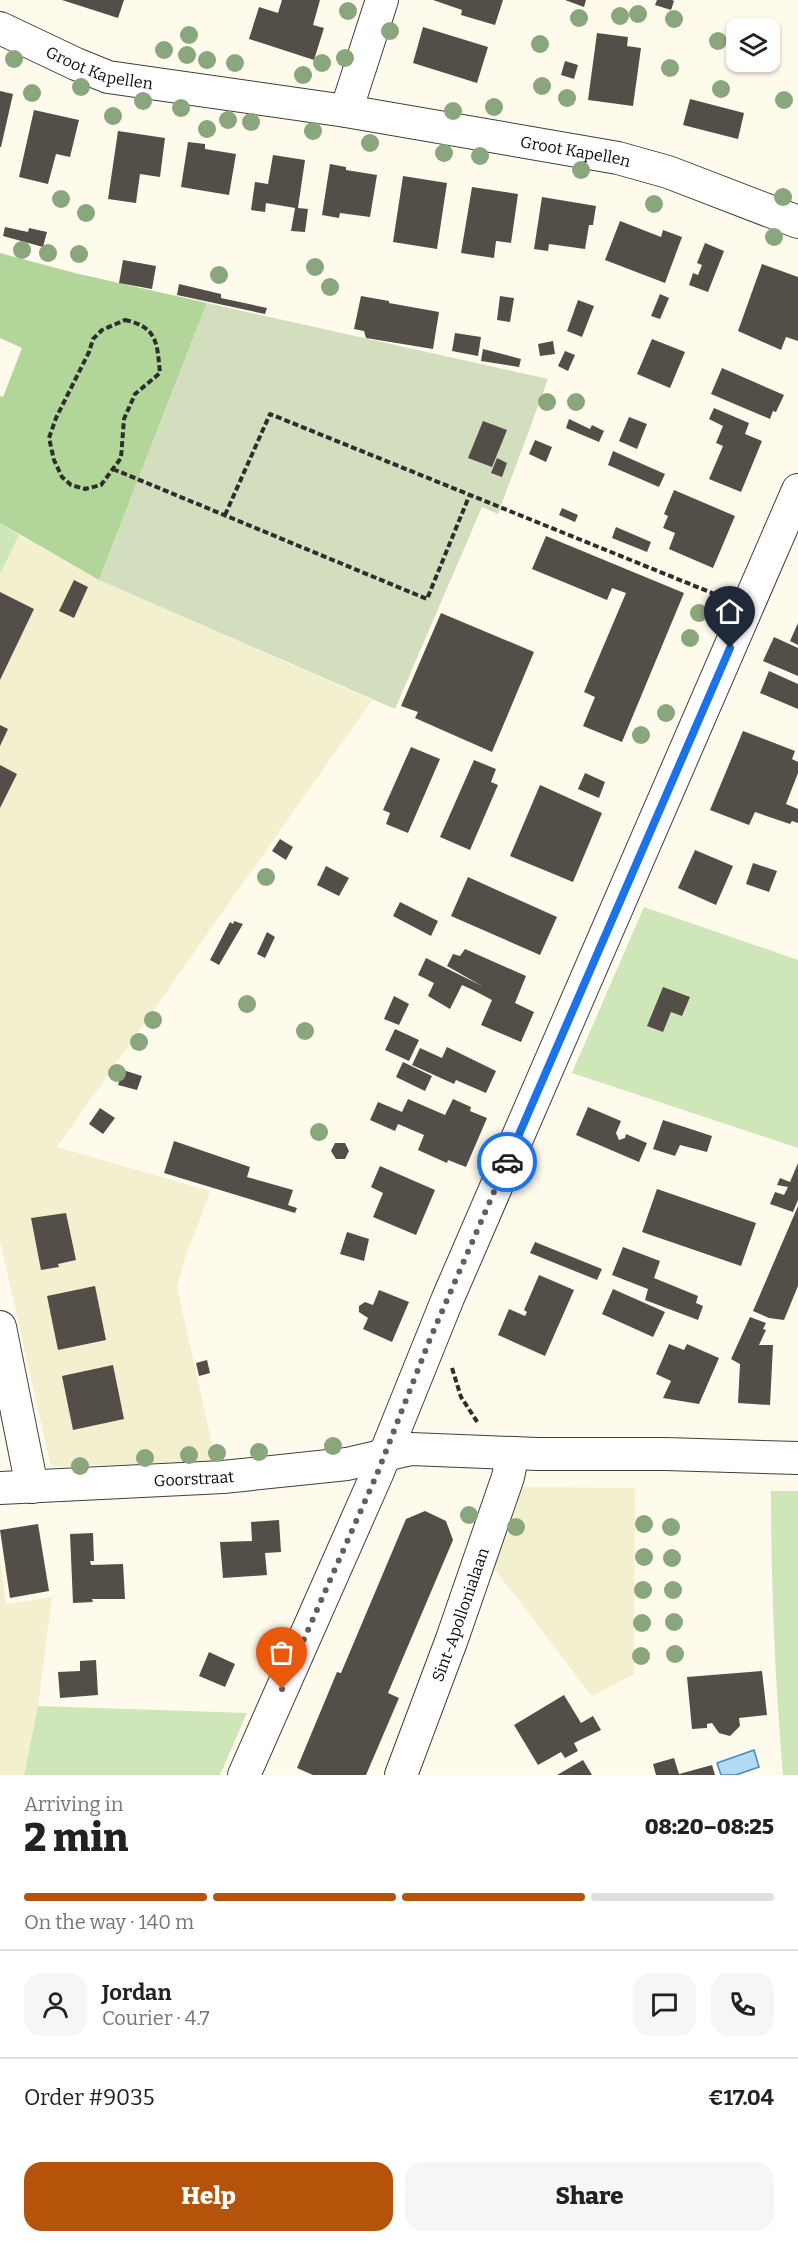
<!DOCTYPE html>
<meta charset="utf-8">
<style>
body{margin:0;font-family:Bitter,serif;background:#f6f6f6;color:#222;height:100vh;display:flex;flex-direction:column;font-size:22px;white-space:nowrap}
*{box-sizing:border-box;margin:0}
p{font-size:20px;color:#767676}
.icon{flex:none;width:33px;height:33px;fill:none;stroke:currentColor;stroke-width:2;stroke-linecap:round;stroke-linejoin:round}
.map{position:relative;height:1775px;overflow:hidden}
.side{display:flex;flex-direction:column;background:#fff;flex:1}
.side>*{flex:none}
.tools{position:absolute;left:726px;top:18px;display:grid;gap:12px}
.tools a{display:grid;place-items:center;width:54px;height:54px;border-radius:12px;background:#fff;box-shadow:0 2px 4px #0004;font-size:30px}
.pin{position:absolute;display:grid;place-items:center;width:51px;height:51px;color:#fff;margin:-62px -26px;border-radius:50% 50% 50% 0;rotate:-45deg;box-shadow:0 0 6px #0007}
.pin .icon{rotate:45deg}
.courier{position:absolute;display:grid;place-items:center;width:60px;height:60px;margin:-30px;border:4px solid #1a73e8;border-radius:50%;background:#fff;color:#222;box-shadow:0 2px 8px #0007}
.summary em{font-style:normal;font-weight:800}
.summary div{display:flex;flex-direction:column-reverse}
.summary{display:flex;align-items:center;justify-content:space-between;height:102px;padding:0 24px}
h1{font-size:39px;font-weight:800;line-height:45px}
.bar{display:grid;grid-template-columns:repeat(4,1fr);gap:9px 6px;align-content:center;height:72px;padding:0 24px}
.bar i{height:8px;border-radius:4px;background:#e0e0e0}
.bar .on{background:#b45309}
.bar p{grid-column:span 4}
.line{display:flex;align-items:center;gap:15px;padding:0 24px;border-top:2px solid #e0e0e0}
.line div{flex:1}
.round{display:grid;place-items:center;flex:none;width:63px;height:63px;border-radius:18px;background:#f6f6f6}
.cta{display:flex;gap:12px;margin-top:auto;padding:12px 24px}
.cta a{flex:1;height:69px;border-radius:18px;background:#b45309;color:#fff;font-size:24px;font-weight:800;line-height:69px;text-align:center}
.cta a+a{background:#f6f6f6;color:#222}
.map>svg:first-child{display:block}
</style>
<div class="map">
<svg width="798" height="1775" viewBox="0 0 798 1775">
<rect width="100%" height="100%" fill="#fefbec"/>
<path fill="#f2f0ce" d="M19 535 99 580 372 700 57 1147 210 1191 196 1231 187 1251 177 1287 216 1461 51 1467 0 1241V574Z
M522 1487 635 1488 634 1674 592 1696 493 1567Z
M0 1558 6 1604 52 1597 38 1706 24 1775H0Z"/>
<path fill="#cfe6b8" d="M0 523 19 535 0 574Z
M644 907 798 960V1148L572 1073Z
M771 1491H798V1775H783C775 1680 771 1586 771 1491Z
M38 1706 247 1713 220 1775H24Z"/>
<path fill="#b2d699" d="M0 253 75 273 207 303 99 580 0 523V396L3 397 22 348 0 338Z"/>
<path fill="#d3debf" d="M207 303 548 379 498 514 482 507 395 709 99 580Z"/>
<path fill="#b4d9f2" stroke="#408bc5" stroke-width="1.5" d="M754 1750 759 1767 736 1775H721L717 1763Z"/>
<path fill="#544e49" d="M62 0H124L118 18Z
M282 0H320L313 25 324 28 314 60 249 39 259 7 278 13Z
M433 0H503L495 25 461 15 462 10Z
M565 0H586L584 7Z
M657 0H672L674 1 671 10 655 5Z
M423 27 488 47 477 83 413 63Z
M597 33 628 37 627 46 641 48 633 106 588 100Z
M565 61 578 65 574 79 561 75Z
M0 91 13 94 1 147H0Z
M690 99 744 113 738 139 683 125Z
M34 110 79 120 70 157 56 154 48 184 19 177Z
M118 131 165 138 160 177 140 174 136 203 108 199Z
M188 142 205 144V149L236 154 229 195 181 187Z
M273 155 305 160 298 208 308 209 305 232 291 231 295 208 266 203 265 212 251 210 255 182 268 184Z
M330 164 346 167V170L377 175 370 217 340 213 339 218 322 215Z
M403 176 447 183 437 249 393 242Z
M472 187 518 194 511 243 496 241 494 258 461 253Z
M542 197 596 206 593 225H589L585 249 549 244 548 251 534 249Z
M620 221 661 237 663 230 682 237 665 283 605 260Z
M5 227 28 232 29 228 47 232 43 247 3 236Z
M705 243 724 251 708 292 689 285 693 273 698 275 702 265 697 263Z
M123 260 156 266 152 289 119 283Z
M762 264 798 277V341L786 337 781 350 738 331Z
M179 284 221 294V298L267 308 265 314 177 295Z
M660 294 669 298 660 319 651 316Z
M361 296 389 301V303L439 312 433 349 366 338 364 331 354 329Z
M500 296 514 298 510 322 497 320Z
M578 300 594 306 582 337 567 331Z
M455 333 481 337 478 356 452 351Z
M652 339 685 352 670 388 637 374Z
M553 341 555 354 540 356 538 344Z
M483 349 521 359 519 367 481 361Z
M565 351 575 355 568 371 558 366Z
M722 368 784 395 776 412 773 411 770 419 711 394Z
M714 408 749 423 745 434 762 441 741 492 709 479 723 446 716 443 723 426 709 419Z
M629 417 647 424 637 449 619 441Z
M569 419 590 429 592 425 604 431 599 442 566 428Z
M483 421 507 430 492 467 468 458Z
M535 440 552 447 546 462 529 454Z
M613 451 665 474 659 487 608 465Z
M497 458 507 463 502 477 491 473Z
M674 490 735 516 713 568 669 549 675 533 663 528 668 516 664 514Z
M562 508 578 515 575 522 559 515Z
M616 527 651 542 647 552 612 538Z
M546 536 684 593 622 742 583 726 595 697 584 692 626 593 612 588 607 600 532 569Z
M74 580 88 587 74 618 59 611Z
M0 592 34 609 0 680Z
M441 613 534 652 492 752 415 718 418 712 401 706Z
M798 623V645L790 641Z
M774 637 798 648V676L763 661Z
M769 671 798 684V709L760 693Z
M0 725 8 729 0 746Z
M743 731 795 751 792 759 798 762V773L786 804 798 809V823L792 821 790 824 755 812 749 825 710 810Z
M411 747 440 759 408 833 386 824 390 813 383 810Z
M474 760 496 769 491 782 498 785 470 850 440 837Z
M0 765 17 774 0 808Z
M585 773 605 782 599 798 578 789Z
M540 785 602 813 573 882 510 856Z
M280 839 293 847 286 860 272 851Z
M695 850 733 866 716 905 678 888Z
M753 863 777 871 769 892 746 884Z
M326 866 349 878 339 896 317 885Z
M468 877 557 917 540 955 451 916Z
M400 902 438 921 431 936 393 916Z
M234 921 243 924 219 965 210 960 230 922 233 924Z
M267 932 275 937 265 958 257 954Z
M465 949 526 976 515 1003 534 1012 521 1042 481 1025 492 1000 473 990 462 985 450 1009 428 996 434 983 418 975 426 958 482 986 447 966 453 954 460 956Z
M663 987 690 997 682 1016 671 1012 663 1032 647 1026Z
M394 996 409 1004 399 1025 384 1019Z
M395 1029 419 1040 409 1061 385 1050Z
M447 1047 496 1071 486 1093 456 1080 454 1084 412 1065 420 1048 442 1058Z
M403 1062 432 1076 425 1091 396 1077Z
M123 1070 142 1076 137 1090 118 1085Z
M408 1099 445 1115 453 1099 471 1107 470 1111 487 1118 466 1167 448 1160 447 1163 418 1150 424 1135 398 1124 395 1131 370 1120 378 1102 402 1112Z
M588 1107 621 1121 616 1133 619 1140 625 1138 626 1134 647 1143 639 1162 576 1135Z
M100 1108 115 1118 103 1134 89 1124Z
M663 1120 712 1136 707 1152 680 1145 675 1156 653 1149Z
M174 1141 250 1167 247 1177 293 1190 288 1205 297 1208 295 1213 164 1173Z
M335 1143H345L349 1151 345 1159H336L331 1151Z
M798 1163V1200L793 1212 770 1204 775 1192 784 1195 788 1187 777 1185 780 1178 790 1182Z
M380 1166 435 1190 416 1235 373 1217 383 1193 371 1187Z
M657 1189 756 1223 741 1266 642 1232Z
M798 1206V1286L784 1320 769 1318 753 1311Z
M66 1213 76 1260 58 1264 59 1267 41 1270 31 1218Z
M347 1232 369 1239 364 1261 340 1254Z
M535 1242 602 1269 597 1280 530 1253Z
M623 1247 660 1261 654 1278 698 1296 696 1303 703 1306 698 1320 645 1300 648 1289 612 1275Z
M539 1275 574 1290 545 1356 498 1335 509 1309 525 1316 527 1312 524 1310Z
M95 1286 106 1340 58 1350 47 1296Z
M613 1289 665 1312 653 1337 602 1314Z
M379 1290 409 1302 392 1342 363 1329 368 1318 359 1312V1306L365 1302 373 1305Z
M750 1317 766 1323 763 1329 766 1330 759 1345H773L770 1405 738 1403 740 1364 731 1359Z
M669 1344 684 1350 687 1344 719 1358 699 1404 663 1398 671 1381 656 1374Z
M207 1360 210 1373 199 1376 196 1363Z
M113 1365 124 1419 73 1430 62 1376Z
M425 1511 446 1521 453 1540 388 1693 399 1698 366 1775H313L297 1768 337 1672 341 1673 406 1519Z
M279 1520 281 1552 265 1553 267 1575 223 1578 220 1542 252 1541 251 1522Z
M38 1524 49 1591 10 1598 0 1530Z
M93 1533 94 1561H90L91 1565 123 1564 125 1599H92L93 1602 73 1603 70 1534Z
M209 1652 235 1664 225 1687 199 1676Z
M96 1660 98 1695 60 1698 58 1672 80 1671V1661Z
M762 1671 767 1715 739 1718 740 1726 730 1736 719 1733 712 1723 707 1724V1728L692 1729 687 1677Z
M564 1695 581 1723 593 1716 601 1730 574 1743 578 1751 565 1758 561 1752 538 1765 514 1725Z
M674 1758 679 1774 712 1765 715 1775H656L653 1764Z
M583 1760 592 1775H557Z"/>
<g fill="none" stroke-linecap="round" stroke-linejoin="round">
<defs>
<g id="minor">
<path id="s1" d="M0 28 76 64 108 77 346 111 618 158 668 172 798 222"/>
<path d="M346 111 382 0"/>
<path d="M0 1327 32 1487"/>
<path id="s2" d="M0 1488 223 1477 347 1464 411 1449 537 1454H665L798 1458"/>
<path d="M244 1775 377 1474 448 1298 798 490"/>
<path id="s3" d="M401 1775 452 1639 508 1477 513 1453"/>
</g>
</defs>
<use href="#minor" stroke="#3f3f3f" stroke-width="34"/>
<path stroke="#2e2e2e" stroke-width="4" stroke-dasharray="6 3" stroke-linecap="butt" d="M125 320C158 327 157 344 160 373L135 394 124 419 121 458 101 485 85 489 71 485 62 477 54 460 49 438 56 418 89 352 93 339 102 330Z
M113 469 427 599 470 494
M225 515 270 414 722 597
M452 1368 461 1397 478 1423"/>
<use href="#minor" stroke="#fff" stroke-width="32"/>
</g>
<g fill="#8aa67c">
<circle cx="348" cy="11" r="9"/>
<circle cx="638" cy="14" r="9"/>
<circle cx="620" cy="16" r="9"/>
<circle cx="579" cy="18" r="9"/>
<circle cx="674" cy="19" r="9"/>
<circle cx="390" cy="31" r="9"/>
<circle cx="189" cy="35" r="9"/>
<circle cx="718" cy="41" r="9"/>
<circle cx="540" cy="44" r="9"/>
<circle cx="164" cy="50" r="9"/>
<circle cx="187" cy="55" r="9"/>
<circle cx="345" cy="58" r="9"/>
<circle cx="14" cy="59" r="9"/>
<circle cx="207" cy="60" r="9"/>
<circle cx="235" cy="63" r="9"/>
<circle cx="322" cy="63" r="9"/>
<circle cx="670" cy="68" r="9"/>
<circle cx="303" cy="75" r="9"/>
<circle cx="542" cy="86" r="9"/>
<circle cx="81" cy="87" r="9"/>
<circle cx="721" cy="89" r="9"/>
<circle cx="32" cy="93" r="9"/>
<circle cx="567" cy="98" r="9"/>
<circle cx="784" cy="100" r="9"/>
<circle cx="143" cy="101" r="9"/>
<circle cx="494" cy="107" r="9"/>
<circle cx="181" cy="108" r="9"/>
<circle cx="453" cy="111" r="9"/>
<circle cx="113" cy="116" r="9"/>
<circle cx="228" cy="120" r="9"/>
<circle cx="251" cy="122" r="9"/>
<circle cx="207" cy="129" r="9"/>
<circle cx="313" cy="131" r="9"/>
<circle cx="370" cy="143" r="9"/>
<circle cx="444" cy="153" r="9"/>
<circle cx="480" cy="156" r="9"/>
<circle cx="581" cy="170" r="9"/>
<circle cx="783" cy="197" r="9"/>
<circle cx="61" cy="199" r="9"/>
<circle cx="654" cy="204" r="9"/>
<circle cx="86" cy="213" r="9"/>
<circle cx="774" cy="237" r="9"/>
<circle cx="22" cy="250" r="9"/>
<circle cx="48" cy="253" r="9"/>
<circle cx="79" cy="254" r="9"/>
<circle cx="315" cy="267" r="9"/>
<circle cx="219" cy="275" r="9"/>
<circle cx="330" cy="287" r="9"/>
<circle cx="547" cy="402" r="9"/>
<circle cx="576" cy="402" r="9"/>
<circle cx="699" cy="613" r="9"/>
<circle cx="690" cy="638" r="9"/>
<circle cx="666" cy="713" r="9"/>
<circle cx="641" cy="735" r="9"/>
<circle cx="266" cy="877" r="9"/>
<circle cx="247" cy="1004" r="9"/>
<circle cx="153" cy="1020" r="9"/>
<circle cx="305" cy="1031" r="9"/>
<circle cx="139" cy="1042" r="9"/>
<circle cx="117" cy="1073" r="9"/>
<circle cx="319" cy="1132" r="9"/>
<circle cx="333" cy="1446" r="9"/>
<circle cx="259" cy="1452" r="9"/>
<circle cx="217" cy="1453" r="9"/>
<circle cx="189" cy="1455" r="9"/>
<circle cx="145" cy="1458" r="9"/>
<circle cx="80" cy="1466" r="9"/>
<circle cx="469" cy="1515" r="9"/>
<circle cx="644" cy="1524" r="9"/>
<circle cx="516" cy="1527" r="9"/>
<circle cx="671" cy="1527" r="9"/>
<circle cx="644" cy="1557" r="9"/>
<circle cx="672" cy="1558" r="9"/>
<circle cx="643" cy="1590" r="9"/>
<circle cx="673" cy="1590" r="9"/>
<circle cx="674" cy="1622" r="9"/>
<circle cx="642" cy="1623" r="9"/>
<circle cx="675" cy="1654" r="9"/>
<circle cx="641" cy="1656" r="9"/>
</g>
<g fill="none" stroke-linecap="round" stroke-linejoin="round">
<path stroke="#61605a" stroke-width="6" stroke-dasharray="0 10.8" d="M282 1689 377 1474 430 1339 507 1162"/>
<path stroke="#1a73e8" stroke-width="8" d="M507 1162 730 648"/>
</g>
<g text-anchor="middle" dominant-baseline="central" stroke-width="6" stroke-linejoin="round" paint-order="stroke">
<g font-size="16" fill="#0c0c0c" stroke="#fff">
<text stroke="none"><textPath href="#s1" startOffset="108">Groot Kapellen</textPath></text>
<text stroke="none"><textPath href="#s1" startOffset="592">Groot Kapellen</textPath></text>
<text stroke="none"><textPath href="#s2" startOffset="194">Goorstraat</textPath></text>
<text stroke="none"><textPath href="#s3" startOffset="171">Sint-Apollonialaan</textPath></text>
</g>
</g>
</svg>
<div class="tools">
<a><svg class="icon" aria-label="layers" viewBox="0 0 24 24"><path d="M12 4l9 5-9 5-9-5zM3 14l9 5 9-5"/></svg></a>
</div>
<div class="pin" style="left:282px;top:1689px;background:#ea580c"><svg class="icon" aria-label="bag" viewBox="0 0 24 24"><path d="M5 8h14l-1 12H6zM9 8a3 3 0 0 1 6 0"/></svg></div>
<div class="pin" style="left:730px;top:648px;background:#1f2937"><svg class="icon" aria-label="home" viewBox="0 0 24 24"><path d="M3 11l9-7 9 7M6 9v11h12V9"/></svg></div>
<div class="courier" style="left:507px;top:1162px"><svg class="icon" aria-label="car" viewBox="0 0 24 24"><path d="M5 17H2v-5l4-1 3-4h7l3 4 3 1v5h-3M9 17h6M6 11h13"/><circle cx="7" cy="17" r="2"/><circle cx="17" cy="17" r="2"/></svg></div>
</div>
<section class="side">
<div class="summary"><div><h1>2 min</h1><p>Arriving in</p></div><em>08:20–08:25</em></div>
<div class="bar"><i class="on"></i><i class="on"></i><i class="on"></i><i></i><p>On the way · 140 m</p></div>
<div class="line" style="height:108px"><a class="round"><svg class="icon" aria-label="person" viewBox="0 0 24 24"><circle cx="12" cy="8" r="4"/><path d="M4 21q1-7 8-7t8 7"/></svg></a><div><b>Jordan</b><p>Courier · 4.7</p></div><a class="round"><svg class="icon" aria-label="chat" viewBox="0 0 24 24"><path d="M4 5h16v11H9l-5 4z"/></svg></a><a class="round"><svg class="icon" aria-label="phone" viewBox="0 0 24 24"><path d="M5 4h4l2 5-3 2q2 4 5 5l2-3 5 2v4C11 20 4 13 5 4z"/></svg></a></div>
<div class="line" style="height:78px"><div>Order #9035</div><b>€17.04</b></div>
<div class="cta"><a>Help</a><a>Share</a></div>
</section>
